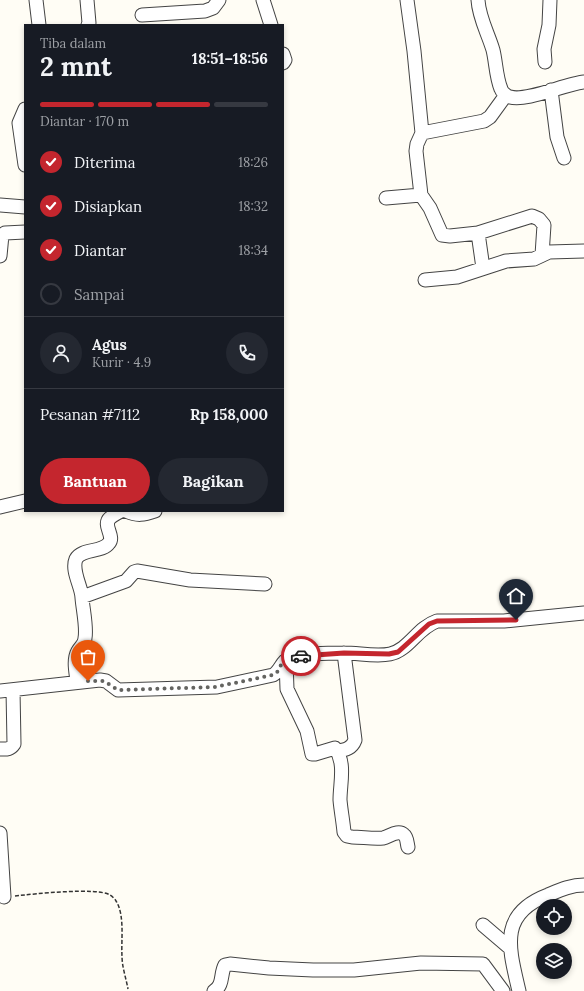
<!DOCTYPE html>
<html lang="id">
<meta charset="utf-8">
<style>
body{margin:0;font-family:Lora,serif;background:#242831;color:#f1f3f6;height:100vh;display:flex;flex-direction:column;font-size:15px;white-space:nowrap}
*{box-sizing:border-box;margin:0}
p{font-size:13px;color:#9ea1a6}
.icon{flex:none;width:22px;height:22px;fill:none;stroke:currentColor;stroke-width:2;stroke-linecap:round;stroke-linejoin:round}
.map{position:relative;flex:1;overflow:hidden}
.drawer{position:absolute;left:24px;top:24px;width:260px;height:488px;display:flex;flex-direction:column;background:#171b24;border-radius:0px;box-shadow:0 2px 6px #0003}
.drawer>*{flex:none}
.buttons{position:absolute;left:536px;top:899px;display:grid;gap:8px}
.buttons a{display:grid;place-items:center;width:36px;height:36px;border-radius:50%;background:#171b24;box-shadow:0 2px 6px #0003;font-size:20px}
.pin{position:absolute;display:grid;place-items:center;width:34px;height:34px;color:#fff;margin:-41px -17px;border-radius:50% 50% 50% 0;rotate:-45deg;box-shadow:0 0 4px #0007}
.pin .icon{rotate:45deg}
.courier{position:absolute;display:grid;place-items:center;width:40px;height:40px;margin:-20px;border:3px solid #c4262e;border-radius:50%;background:#fff;color:#222;box-shadow:0 1px 5px #0007}
.headline em{font-style:normal;font-weight:700}
.headline div{display:flex;flex-direction:column-reverse}
.headline{display:flex;align-items:center;justify-content:space-between;height:68px;padding:0 16px}
h1{font-size:26px;font-weight:700;line-height:30px}
.bar{display:grid;grid-template-columns:repeat(4,1fr);gap:6px 4px;align-content:center;height:48px;padding:0 16px}
.bar i{height:5px;border-radius:3px;background:#363941}
.bar .on{background:#c4262e}
.bar p{grid-column:span 4}
.line{display:flex;align-items:center;gap:10px;padding:0 16px;border-top:1px solid #363941}
.line div{flex:1}
.round{display:grid;place-items:center;flex:none;width:42px;height:42px;border-radius:21px;background:#242831}
ol{padding:0 16px;list-style:none}
li{display:flex;align-items:center;gap:12px;height:44px}
li p{margin-inline-start:auto}
li .icon{padding:4px;border-radius:50%;background:#c4262e;color:#fff;stroke-width:4}
li:last-child{color:#9ea1a6}
li i{width:22px;height:22px;border:2px solid #363941;border-radius:50%}
.primary-button{display:flex;gap:8px;margin-top:auto;padding:8px 16px}
.primary-button a{flex:1;height:46px;border-radius:24px;background:#c4262e;color:#fff;font-size:16px;font-weight:700;line-height:46px;text-align:center}
.primary-button a+a{background:#242831;color:#f1f3f6}
.map>svg:first-child{display:block}
</style>
<div class="map">
<svg width="584" height="991" viewBox="0 0 584 991">
<rect width="100%" height="100%" fill="#fffdf5"/>
<g fill="none" stroke-linecap="round" stroke-linejoin="round">
<defs>
<path id="minor" d="M36 0 39 25
M87 0 89 23 88 25
M263 0 271 25
M407 0 414 51 422 133 484 121 490 117 506 95
M478 0C479 18 488 33 493 50 496 62 496 77 501 89 502 92 506 96 510 97 526 102 565 84 584 82
M142 15 205 11 213 8 219 0
M283 54 285 60 283 63
M545 62 544 49 549 25 550 0
M551 90 557 137 564 158
M25 109 19 123 25 165
M421 195 416 151 417 144 422 133
M386 198 421 195 430 208 442 235 450 236 478 233 483 268
M0 205 25 207
M478 233 532 216 539 219 544 225 542 255
M0 256 2 235 5 233 25 232
M425 280 457 277 506 261 534 259 549 252 584 251
M0 507 25 501
M126 511C137 516 144 515 155 511
M82 597 126 581 134 572 137 571 190 580 265 584
M286 661 287 689 307 731 312 754H315L335 748C346 763 340 783 340 800 341 811 343 821 344 832L347 836 352 837C362 837 373 839 383 838 389 837 398 829 404 835 407 837 407 843 408 847
M77 681C76 672 73 660 78 651 81 646 85 644 85 638 87 627 83 610 82 598 82 587 71 571 76 559 82 548 102 553 109 543 115 536 102 525 110 518 113 515 117 513 121 511
M0 691 100 680 106 681 118 690 217 687 273 675C281 671 281 660 292 657 306 654 330 653 344 653 359 653 376 657 390 654 409 650 417 628 437 621H504L584 613
M0 749C6 749 10 750 14 744L13 690
M337 751C346 750 352 748 355 740L344 653
M0 833 4 897
M483 925 510 948
M214 991C224 985 220 974 225 965L230 964 269 968 313 970H354L421 963 483 964 503 991
M519 991C509 948 498 914 548 895 560 890 571 885 584 885"/>
</defs>
<use href="#minor" stroke="#444" stroke-width="15"/>
<path stroke="#333" stroke-width="1.5" stroke-dasharray="4 2" stroke-linecap="butt" d="M15 896C33 894 97 887 110 895 112 896 115 899 116 901 125 915 121 940 122 956 122 967 126 978 128 989"/>
<use href="#minor" stroke="#fff" stroke-width="13"/>
</g>
<g fill="none" stroke-linecap="round" stroke-linejoin="round">
<path stroke="#646461" stroke-width="4" stroke-dasharray="0 7.2" d="M88 681H104L118 690 215 687 273 675C278 673 278 670 281 665 286 658 294 657 301 656"/>
<path stroke="#c4262e" stroke-width="5" d="M301 656 344 653 389 654 398 652 429 624 437 621 516 620"/>
</g>
</svg>
<div class="buttons">
<a><svg class="icon" aria-label="locate" viewBox="0 0 24 24"><circle cx="12" cy="12" r="6"/><path d="M12 2v4M12 18v4M2 12h4M18 12h4"/></svg></a>
<a><svg class="icon" aria-label="layers" viewBox="0 0 24 24"><path d="M12 4l9 5-9 5-9-5zM3 14l9 5 9-5"/></svg></a>
</div>
<div class="pin" style="left:88px;top:681px;background:#ea580c"><svg class="icon" aria-label="bag" viewBox="0 0 24 24"><path d="M5 8h14l-1 12H6zM9 8a3 3 0 0 1 6 0"/></svg></div>
<div class="pin" style="left:516px;top:620px;background:#1f2937"><svg class="icon" aria-label="home" viewBox="0 0 24 24"><path d="M3 11l9-7 9 7M6 9v11h12V9"/></svg></div>
<div class="courier" style="left:301px;top:656px"><svg class="icon" aria-label="car" viewBox="0 0 24 24"><path d="M5 17H2v-5l4-1 3-4h7l3 4 3 1v5h-3M9 17h6M6 11h13"/><circle cx="7" cy="17" r="2"/><circle cx="17" cy="17" r="2"/></svg></div>
<section class="drawer">
<div class="headline"><div><h1>2 mnt</h1><p>Tiba dalam</p></div><em>18:51–18:56</em></div>
<div class="bar"><i class="on"></i><i class="on"></i><i class="on"></i><i></i><p>Diantar · 170 m</p></div>
<ol>
<li><svg class="icon" aria-label="check" viewBox="0 0 24 24"><path d="M5 12l5 5 9-10"/></svg>Diterima<p>18:26</p></li>
<li><svg class="icon" aria-label="check" viewBox="0 0 24 24"><path d="M5 12l5 5 9-10"/></svg>Disiapkan<p>18:32</p></li>
<li><svg class="icon" aria-label="check" viewBox="0 0 24 24"><path d="M5 12l5 5 9-10"/></svg>Diantar<p>18:34</p></li>
<li><i></i>Sampai</li>
</ol>
<div class="line" style="height:72px"><a class="round"><svg class="icon" aria-label="person" viewBox="0 0 24 24"><circle cx="12" cy="8" r="4"/><path d="M4 21q1-7 8-7t8 7"/></svg></a><div><b>Agus</b><p>Kurir · 4.9</p></div><a class="round"><svg class="icon" aria-label="phone" viewBox="0 0 24 24"><path d="M5 4h4l2 5-3 2q2 4 5 5l2-3 5 2v4C11 20 4 13 5 4z"/></svg></a></div>
<div class="line" style="height:52px"><div>Pesanan #7112</div><b>Rp 158,000</b></div>
<div class="primary-button"><a>Bantuan</a><a>Bagikan</a></div>
</section>
</div>
